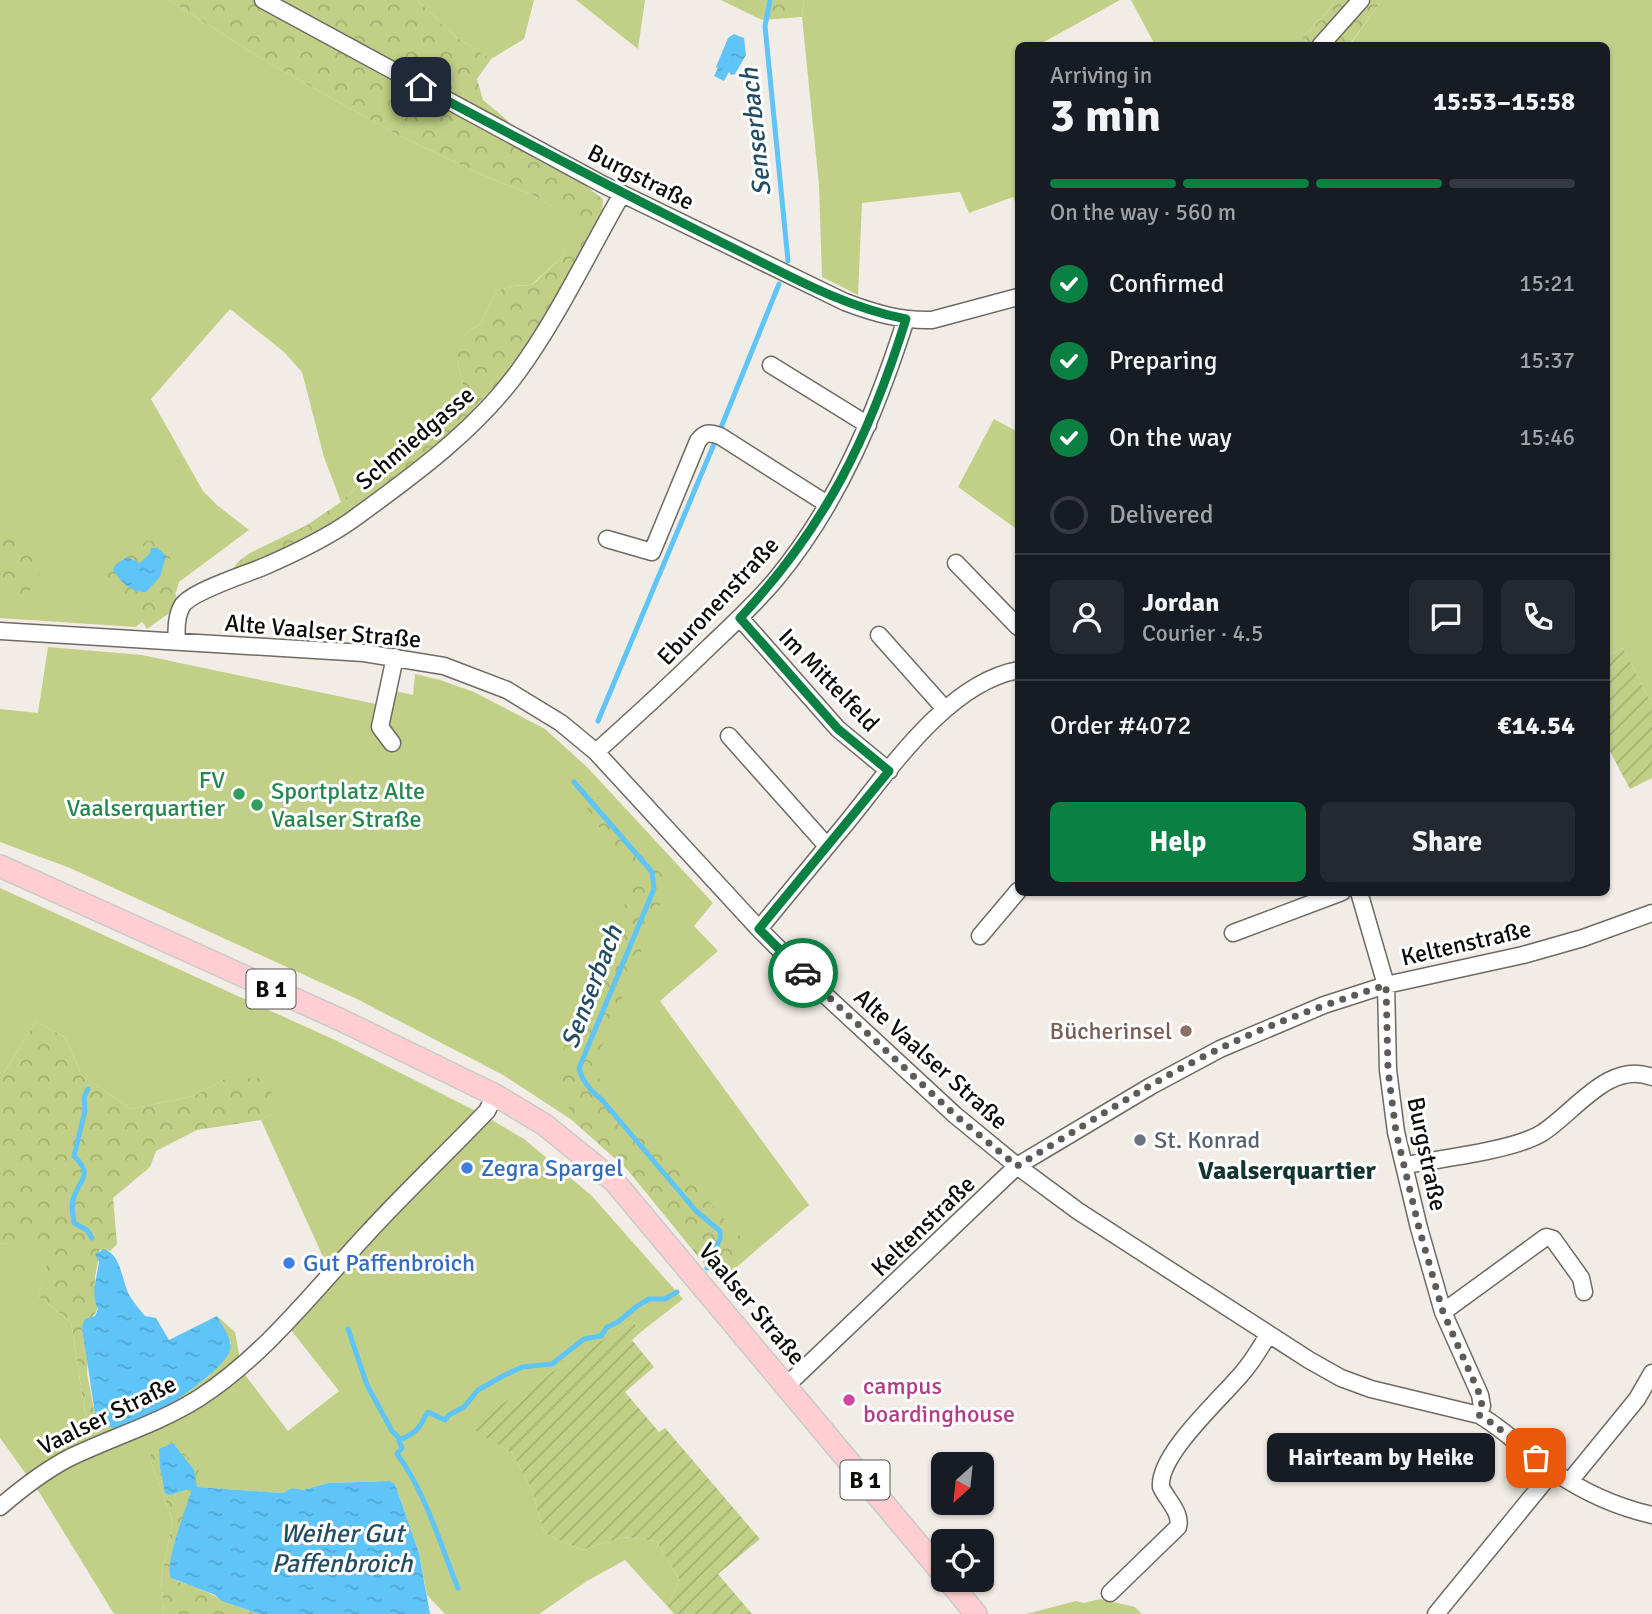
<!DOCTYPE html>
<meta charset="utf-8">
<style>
body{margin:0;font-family:Signika,sans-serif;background:#242831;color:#f1f3f6;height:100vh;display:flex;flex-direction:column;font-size:26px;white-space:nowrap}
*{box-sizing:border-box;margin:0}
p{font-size:23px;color:#9ea1a6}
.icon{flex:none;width:38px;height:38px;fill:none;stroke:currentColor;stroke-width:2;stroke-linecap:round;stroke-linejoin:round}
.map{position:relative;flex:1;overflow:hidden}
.panel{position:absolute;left:1015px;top:42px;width:595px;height:854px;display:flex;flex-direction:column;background:#171b24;border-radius:10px;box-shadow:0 2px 5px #0004}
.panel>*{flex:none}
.needle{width:46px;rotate:207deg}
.buttons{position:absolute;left:931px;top:1452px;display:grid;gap:14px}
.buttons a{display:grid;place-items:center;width:63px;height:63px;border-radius:10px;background:#171b24;box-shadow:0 2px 5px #0004;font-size:35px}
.pin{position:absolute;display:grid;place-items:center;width:60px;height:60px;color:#fff;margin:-30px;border-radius:14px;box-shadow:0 4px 10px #0006}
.courier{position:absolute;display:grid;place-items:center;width:70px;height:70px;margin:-35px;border:5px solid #0b8043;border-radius:50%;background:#fff;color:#222;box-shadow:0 2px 9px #0007}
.bubble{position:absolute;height:49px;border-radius:10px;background:#171b24;box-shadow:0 2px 5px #0004;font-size:23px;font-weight:800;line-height:49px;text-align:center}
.overview em{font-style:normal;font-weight:800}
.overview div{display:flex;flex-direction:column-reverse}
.overview{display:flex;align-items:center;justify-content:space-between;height:119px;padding:0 35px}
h1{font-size:46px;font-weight:800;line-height:52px}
.bar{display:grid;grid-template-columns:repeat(4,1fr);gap:10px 7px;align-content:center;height:84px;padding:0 35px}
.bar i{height:9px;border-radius:5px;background:#363941}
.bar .current{background:#0b8043}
.bar p{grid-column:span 4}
.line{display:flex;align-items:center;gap:18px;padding:0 35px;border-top:2px solid #363941}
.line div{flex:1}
.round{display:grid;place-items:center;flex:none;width:74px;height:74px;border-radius:10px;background:#242831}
ol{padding:0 35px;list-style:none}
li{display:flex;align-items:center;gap:21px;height:77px}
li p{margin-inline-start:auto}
li .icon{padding:7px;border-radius:50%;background:#0b8043;color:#fff;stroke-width:4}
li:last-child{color:#9ea1a6}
li i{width:38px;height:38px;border:4px solid #363941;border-radius:50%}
.cta{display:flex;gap:14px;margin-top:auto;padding:14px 35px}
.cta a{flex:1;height:80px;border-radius:10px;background:#0b8043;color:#fff;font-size:28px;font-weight:800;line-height:80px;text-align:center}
.cta a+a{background:#242831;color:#f1f3f6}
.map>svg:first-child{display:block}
</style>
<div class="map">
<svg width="1652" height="1614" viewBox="0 0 1652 1614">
<defs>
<pattern id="forest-crowns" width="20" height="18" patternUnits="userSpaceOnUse" patternTransform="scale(1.75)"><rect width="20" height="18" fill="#c1d086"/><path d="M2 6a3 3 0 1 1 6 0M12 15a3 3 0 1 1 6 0" fill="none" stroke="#a5b172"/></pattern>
<pattern id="garden-furrows" width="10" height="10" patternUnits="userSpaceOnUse" patternTransform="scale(1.75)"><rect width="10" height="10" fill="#c1d086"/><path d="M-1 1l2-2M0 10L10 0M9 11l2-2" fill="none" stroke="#a5b172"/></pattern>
<pattern id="water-ripples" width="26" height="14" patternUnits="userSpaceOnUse" patternTransform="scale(1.75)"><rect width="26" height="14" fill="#5fc4f8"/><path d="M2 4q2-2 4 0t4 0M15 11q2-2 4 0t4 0" fill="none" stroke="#51a7d3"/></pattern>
</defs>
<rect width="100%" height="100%" fill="#f1ece5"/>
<path fill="#c1d086" d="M0 0H169L267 62 396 134 487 177 533 195 583 224 561 258 531 285 512 286 496 291 481 324 467 332 457 360 463 384 439 416 423 431 401 440 375 470 341 502 324 457 302 372 284 352 230 309 151 399 203 491 218 506 249 530 179 582 176 592 136 627 0 618Z
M417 0H534L524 39 491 59 457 38Z
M576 0H645L638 49Z
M721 0H765L762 20Z
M804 0H1120L1042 43 1043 45 1018 46V208L1013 197 969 213 960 192 862 203 858 295 822 277 819 185 802 17Z
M1131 0H1336L1324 16 1294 46 1155 45Z
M1382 0H1652V704L1623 648 1607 656 1606 46H1349Z
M994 419 1018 432V530L958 487Z
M48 647 142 655 390 707 395 691 413 695 415 674 440 680 474 692 545 729 587 767 713 903 694 926 718 951 660 1001 809 1205 719 1282 627 1169 572 1120 503 1075 357 999 70 868 0 842V709L38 713Z
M0 888 337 1041 476 1111 524 1139 591 1195 683 1299 641 1332 632 1321 469 1426 512 1453 532 1490 544 1533 582 1550 623 1537 656 1541 680 1580 668 1607 625 1560 587 1581 539 1614H445L427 1595 419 1553 395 1484 390 1481 328 1483 303 1490 292 1488 282 1493 196 1487 160 1447 151 1453V1462L173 1521 161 1578 164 1614H114L41 1495 0 1438V1244L30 1241 52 1252 38 1296 71 1322 85 1413 89 1419 94 1421 98 1418 103 1424 144 1419 192 1389 209 1376 231 1343 217 1316 235 1332 242 1371 288 1431 339 1391 284 1321 329 1270 261 1120 283 1107 228 1077 194 1096 131 1109 82 1076 66 1038 36 1021 0 1079Z
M1100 1599 1135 1607 1142 1614H1026L1076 1601 1084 1603Z"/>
<path fill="url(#forest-crowns)" d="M169 0H417L457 38 491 59 477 79 483 100 507 120 534 158 578 180 603 199 602 213C577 259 554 309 524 353 514 367 500 380 488 393 417 473 332 532 231 571L239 561 250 553 307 525 341 502 375 470 401 440 423 431 439 416 463 384 457 360 459 348 467 332 481 324 496 291 512 286 532 285 561 258 582 224 533 195 487 177 396 134 267 62Z
M765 0H804L802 17 762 20Z
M1336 0H1382L1349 45 1294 46 1324 16Z
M20 531 40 554 44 566C30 587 28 605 0 603V538Z
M169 539 172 582 179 606 147 629 120 588 104 586 99 563 136 553 146 541Z
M584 780 669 883 592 1071 754 1252 719 1282 627 1169 572 1120 557 1065 635 879 571 786Z
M36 1021 66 1038 82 1076 131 1109 194 1096 228 1077 259 1078 284 1107 261 1120 197 1130 156 1151 150 1167 113 1198 117 1244 110 1251 99 1250C99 1260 96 1269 95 1278 93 1293 105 1310 89 1319L87 1374 95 1414 98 1418 94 1421 89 1419 85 1413 71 1322 38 1296 51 1252 30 1242 0 1244V1079Z
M174 1441 199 1470V1479L177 1581C206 1589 230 1606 259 1614H164L161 1578 173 1521 151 1462V1453L156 1448Z"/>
<path fill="url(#garden-furrows)" d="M1623 648 1652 704V778L1630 789 1607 746V656Z
M632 1321 641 1332 632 1340 654 1367 625 1392 659 1432 665 1428 760 1539 718 1574 752 1614H674L668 1607 680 1580 656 1541 623 1537 582 1550 544 1533 532 1490 512 1453 468 1426Z"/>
<path fill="url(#water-ripples)" d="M734 34 744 38 746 55 735 74 731 75 729 72 724 81 714 76 718 68 716 67 728 38Z
M151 548H158L166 556 160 577 146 592C131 593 121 582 113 570L115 565 127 557 140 563 150 553Z
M104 1249C123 1256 121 1283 131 1298 135 1304 140 1310 145 1316L156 1318 169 1340 217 1316C222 1326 233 1339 230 1350 225 1372 139 1429 117 1428 106 1428 101 1422 95 1414L82 1327 85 1319 95 1316 98 1309C90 1294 97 1278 99 1262L95 1254Z
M173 1443 194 1470 197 1487 282 1493 292 1488 303 1490 328 1483 390 1481 395 1484 419 1553 430 1614H259L222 1601 215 1595 171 1578C164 1563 186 1510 191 1491L189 1489 169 1495 165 1493 160 1467 159 1449Z"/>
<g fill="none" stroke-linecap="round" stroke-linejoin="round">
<path stroke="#5fc4f8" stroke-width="5" d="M770 0 765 26 788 261
M720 430 779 284
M598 721 714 444
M574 782 652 872 654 889 579 1068C582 1082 592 1092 602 1100L696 1211 720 1231V1239L707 1268
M88 1089 84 1097 85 1111 74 1156C95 1176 78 1180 73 1200 71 1207 73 1216 74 1223L87 1230 92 1238
M348 1329 367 1385 392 1431 400 1439
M458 1588C440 1544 426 1493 397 1454L402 1448 399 1441C403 1438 409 1436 414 1432 421 1427 423 1419 428 1412L445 1420 449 1415 464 1407 478 1390 503 1376 522 1367 552 1364 584 1339 601 1336 607 1327 618 1322 637 1306 649 1299H665L677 1292"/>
<defs>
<path id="minor" d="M263 0 602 184 845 302C874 313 901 321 932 320L1018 297
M1320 46 1361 0
M771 365 868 425
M607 539 652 552 698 441C705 432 709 432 720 436L827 504
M956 563 1018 627
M740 618 838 729 889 771
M0 631 364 653 444 666 507 690 561 723 596 752 759 929 823 993 955 1115 1017 1166 1078 1211 1309 1360 1341 1378 1371 1389 1479 1415C1506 1430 1527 1454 1553 1471 1582 1491 1617 1507 1652 1515
M879 635 945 709
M177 642C176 630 176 616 182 606 190 592 246 574 263 567 293 554 325 539 352 520 411 477 474 432 518 372 558 317 588 253 622 194
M729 736 827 846
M392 743 380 727 395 657
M596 752C635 717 672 683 709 647 732 625 756 603 776 579 839 503 876 412 906 319
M1359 892 1386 985 1388 1070 1396 1132 1419 1228 1443 1312 1480 1395 1482 1406 1479 1415
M759 929C789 893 818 857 848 821 891 768 948 683 1018 670
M1233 933 1342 892
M980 936 1018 891
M1405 1165C1439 1159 1515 1150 1542 1133 1575 1112 1609 1060 1652 1077
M1443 1312 1546 1237 1553 1239 1581 1278 1584 1292
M786 1386 1017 1166 1151 1086 1220 1049 1324 1005 1386 985 1523 955 1583 938 1652 913
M1570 1481 1637 1399 1652 1373
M0 1507C21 1489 44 1471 69 1458 112 1437 158 1424 199 1398 264 1356 313 1292 365 1236 404 1193 447 1153 487 1111L495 1095
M1110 1593 1178 1527C1182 1513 1167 1500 1161 1487 1158 1454 1223 1397 1244 1371 1253 1360 1261 1347 1268 1335
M1436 1614 1553 1471"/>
<path id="major" d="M0 866 341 1020 495 1095 545 1125 614 1181 943 1574
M948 1580 976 1614"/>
</defs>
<use href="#minor" stroke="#6e6b64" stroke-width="19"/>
<use href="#major" stroke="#cacac9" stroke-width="24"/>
<use href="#minor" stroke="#fff" stroke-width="16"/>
<use href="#major" stroke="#feced2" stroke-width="21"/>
</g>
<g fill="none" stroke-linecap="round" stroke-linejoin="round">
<path stroke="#5d5a57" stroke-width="7" stroke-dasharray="0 12.6" d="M803 973 955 1115 1017 1166C1084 1126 1150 1082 1221 1048 1274 1022 1330 1003 1386 985L1388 1070 1396 1132 1419 1228 1443 1312 1480 1395 1482 1406 1479 1415 1492 1423 1536 1458"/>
<path stroke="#0b8043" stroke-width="9" d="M421 87C523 141 625 195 729 246 786 274 843 307 906 319 869 438 826 526 740 618L838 729 889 771 759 929 803 973"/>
</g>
<g fill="#2e9e5b" stroke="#fff" stroke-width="2.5">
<circle cx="239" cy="794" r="7"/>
<circle cx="257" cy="805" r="7"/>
</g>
<circle fill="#8d6e63" stroke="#fff" stroke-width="2.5" cx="1186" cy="1031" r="7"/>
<circle fill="#6b7280" stroke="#fff" stroke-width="2.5" cx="1140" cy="1140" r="7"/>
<g fill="#3f7fe0" stroke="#fff" stroke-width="2.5">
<circle cx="467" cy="1168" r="7"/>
<circle cx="289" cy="1263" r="7"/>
</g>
<circle fill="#d1479c" stroke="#fff" stroke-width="2.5" cx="849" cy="1400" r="7"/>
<g text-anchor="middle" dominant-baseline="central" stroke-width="6" stroke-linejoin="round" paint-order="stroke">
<g fill="#fff" stroke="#565554" stroke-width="2">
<rect x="246.5" y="969.5" width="49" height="39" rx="5"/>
<rect x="840.5" y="1460.5" width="49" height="39" rx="5"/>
</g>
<g font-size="23" font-weight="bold" fill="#0e0c0a">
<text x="271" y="989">B 1</text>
<text x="865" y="1480">B 1</text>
</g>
<g font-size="24" fill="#0e0c0a" stroke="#fff">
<text transform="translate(641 177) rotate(27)">Burgstraße</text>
<text transform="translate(415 438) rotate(-40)">Schmiedgasse</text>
<text transform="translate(718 601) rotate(-47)">Eburonenstraße</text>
<text transform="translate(323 631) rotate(5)">Alte Vaalser Straße</text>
<text transform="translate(829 680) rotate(46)">Im Mittelfeld</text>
<text transform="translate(1466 943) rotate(-13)">Keltenstraße</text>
<text transform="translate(931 1059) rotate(42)">Alte Vaalser Straße</text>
<text transform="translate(1427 1154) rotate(78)">Burgstraße</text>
<text transform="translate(923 1226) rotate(-44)">Keltenstraße</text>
<text transform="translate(752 1304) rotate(50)">Vaalser Straße</text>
<text transform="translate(107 1415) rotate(-26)">Vaalser Straße</text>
</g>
<g font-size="24" fill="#27864d" stroke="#fff" text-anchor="end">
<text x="225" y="780">FV<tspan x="225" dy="28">Vaalserquartier</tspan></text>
<text x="271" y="791" text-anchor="start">Sportplatz Alte<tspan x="271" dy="28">Vaalser Straße</tspan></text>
</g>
<g font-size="24" fill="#785e54" stroke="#fff" text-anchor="end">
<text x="1172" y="1031">Bücherinsel</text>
</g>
<g font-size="24" fill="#5b616d" stroke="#fff" text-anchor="start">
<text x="1154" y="1140">St. Konrad</text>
</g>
<g font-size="24" fill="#366cbe" stroke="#fff" text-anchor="start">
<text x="481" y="1168">Zegra Spargel</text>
<text x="303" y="1263">Gut Paffenbroich</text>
</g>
<g font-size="24" fill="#b23c85" stroke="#fff" text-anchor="start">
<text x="863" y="1386">campus<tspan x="863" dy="28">boardinghouse</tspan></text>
</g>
<g font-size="26" font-style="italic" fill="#234d63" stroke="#fff">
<text transform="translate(756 132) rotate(-96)">Senserbach</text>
<text transform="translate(592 987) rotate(-69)">Senserbach</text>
<text x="342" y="1534">Weiher Gut<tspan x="342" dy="30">Paffenbroich</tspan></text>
</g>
<g font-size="26" font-weight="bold" fill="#143531" stroke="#fff">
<text x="1287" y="1171">Vaalserquartier</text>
</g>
</g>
</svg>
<div class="buttons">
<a><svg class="needle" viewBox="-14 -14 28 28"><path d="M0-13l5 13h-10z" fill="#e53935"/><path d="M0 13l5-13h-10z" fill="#9ea1a6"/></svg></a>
<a><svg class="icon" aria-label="locate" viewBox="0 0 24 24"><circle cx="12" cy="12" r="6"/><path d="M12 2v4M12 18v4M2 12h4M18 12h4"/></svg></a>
</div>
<div class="pin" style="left:1536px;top:1458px;background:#ea580c"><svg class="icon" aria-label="bag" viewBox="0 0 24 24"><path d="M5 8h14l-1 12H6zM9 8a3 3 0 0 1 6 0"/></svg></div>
<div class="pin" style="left:421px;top:87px;background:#1f2937"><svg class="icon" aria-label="home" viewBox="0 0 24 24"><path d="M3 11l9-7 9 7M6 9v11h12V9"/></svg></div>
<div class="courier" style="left:803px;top:973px"><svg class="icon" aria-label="car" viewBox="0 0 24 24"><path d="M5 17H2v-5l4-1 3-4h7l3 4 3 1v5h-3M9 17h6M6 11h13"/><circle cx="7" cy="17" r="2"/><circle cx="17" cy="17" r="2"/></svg></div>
<div class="bubble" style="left:1267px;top:1433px;width:228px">Hairteam by Heike</div>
<section class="panel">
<div class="overview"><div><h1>3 min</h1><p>Arriving in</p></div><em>15:53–15:58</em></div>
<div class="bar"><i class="current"></i><i class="current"></i><i class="current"></i><i></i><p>On the way · 560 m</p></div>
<ol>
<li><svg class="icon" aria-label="check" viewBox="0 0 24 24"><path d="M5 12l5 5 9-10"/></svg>Confirmed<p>15:21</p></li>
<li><svg class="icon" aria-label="check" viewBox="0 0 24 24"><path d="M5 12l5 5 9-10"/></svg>Preparing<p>15:37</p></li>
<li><svg class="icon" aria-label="check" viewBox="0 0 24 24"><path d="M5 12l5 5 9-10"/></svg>On the way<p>15:46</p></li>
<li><i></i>Delivered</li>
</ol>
<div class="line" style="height:126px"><a class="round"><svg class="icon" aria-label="person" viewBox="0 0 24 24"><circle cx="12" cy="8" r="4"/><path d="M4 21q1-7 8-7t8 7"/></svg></a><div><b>Jordan</b><p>Courier · 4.5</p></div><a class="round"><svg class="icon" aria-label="chat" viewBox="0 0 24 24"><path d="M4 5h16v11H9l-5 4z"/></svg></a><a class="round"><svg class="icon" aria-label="phone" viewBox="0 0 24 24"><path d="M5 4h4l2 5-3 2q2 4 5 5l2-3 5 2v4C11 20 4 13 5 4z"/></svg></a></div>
<div class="line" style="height:91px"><div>Order #4072</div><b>€14.54</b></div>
<div class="cta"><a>Help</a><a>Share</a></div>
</section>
</div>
